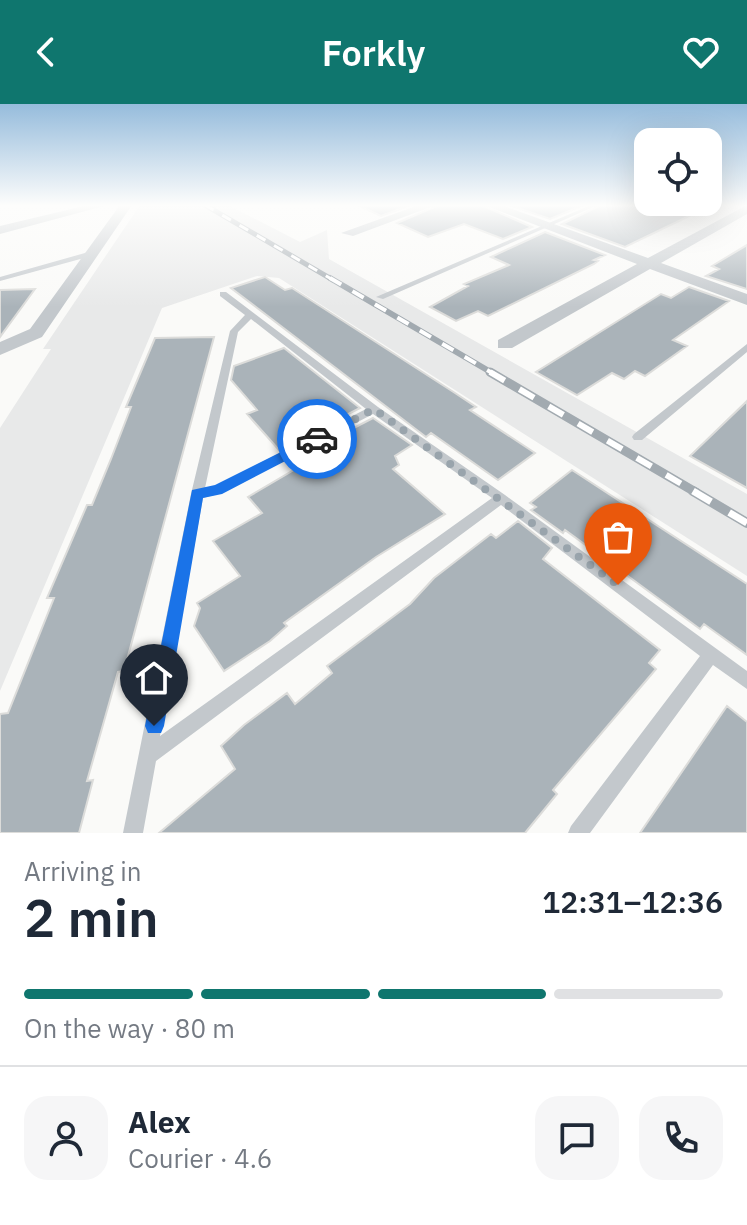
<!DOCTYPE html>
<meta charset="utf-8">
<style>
body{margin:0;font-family:"IBM Plex Sans",sans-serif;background:#f6f6f7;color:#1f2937;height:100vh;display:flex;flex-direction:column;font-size:30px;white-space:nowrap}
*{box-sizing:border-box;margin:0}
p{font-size:26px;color:#747a83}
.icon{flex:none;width:44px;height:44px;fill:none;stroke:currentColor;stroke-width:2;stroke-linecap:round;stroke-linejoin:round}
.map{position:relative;height:729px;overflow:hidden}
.drawer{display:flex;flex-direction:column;background:#fff;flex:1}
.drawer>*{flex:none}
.buttons{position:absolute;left:634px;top:24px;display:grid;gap:16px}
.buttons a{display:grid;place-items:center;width:88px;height:88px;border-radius:16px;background:#fff;box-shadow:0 8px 32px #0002;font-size:40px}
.pin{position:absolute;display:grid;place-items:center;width:68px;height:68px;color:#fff;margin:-82px -34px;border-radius:50% 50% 50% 0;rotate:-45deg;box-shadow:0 0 8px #0007}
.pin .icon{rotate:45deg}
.courier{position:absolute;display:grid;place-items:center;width:80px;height:80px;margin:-40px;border:6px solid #1a73e8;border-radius:50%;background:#fff;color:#222;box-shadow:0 2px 10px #0007}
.overview em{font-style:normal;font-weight:600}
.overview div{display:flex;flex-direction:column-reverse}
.overview{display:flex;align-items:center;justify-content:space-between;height:136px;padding:0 24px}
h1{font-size:52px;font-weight:600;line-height:60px}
.bar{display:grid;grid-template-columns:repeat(4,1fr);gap:12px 8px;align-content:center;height:96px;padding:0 24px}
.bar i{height:10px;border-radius:6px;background:#e0e1e3}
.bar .active{background:#0f766e}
.bar p{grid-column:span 4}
.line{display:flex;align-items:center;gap:20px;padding:0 24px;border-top:2px solid #e0e1e3}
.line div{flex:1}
.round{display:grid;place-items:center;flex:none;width:84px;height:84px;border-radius:24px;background:#f6f6f7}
header{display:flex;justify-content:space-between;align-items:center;height:104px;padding:0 24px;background:#0f766e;color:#fff;font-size:36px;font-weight:600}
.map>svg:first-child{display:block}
</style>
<header><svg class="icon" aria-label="back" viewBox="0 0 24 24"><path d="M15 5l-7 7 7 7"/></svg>Forkly<svg class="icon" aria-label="heart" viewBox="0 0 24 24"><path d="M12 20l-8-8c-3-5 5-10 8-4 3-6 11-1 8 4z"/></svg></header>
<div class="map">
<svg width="747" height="729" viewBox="0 0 747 729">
<rect width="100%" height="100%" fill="#fafaf8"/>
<path fill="#e8e9e9" d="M140 101H228L300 138 327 126 329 155 747 390V472L279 174 257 172 162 204 0 587V324L51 245H43Z"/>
<path fill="#aab3b9" stroke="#dcdcda" stroke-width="2" d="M357 101H411L381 112Z
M439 101H481L532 123 503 135 464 120 428 133 397 119Z
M509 101H584L550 115Z
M601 101H712L625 143 562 120Z
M545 128 605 151 594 156 598 157 594 160 488 212 478 207 456 217 430 203 468 182 464 180 509 161 491 153Z
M747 141V185L706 172 719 165 712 162Z
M265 173 285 186 292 184 455 289 476 303 470 306 535 349 498 376 431 329 426 333 231 184Z
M689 183 729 197 673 236 687 242 645 272 635 267 624 275 612 269 577 291 536 268 661 190 671 194Z
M35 185 0 233V186Z
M214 233 124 567 118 568 87 677 93 676 79 729H0V610L8 609 54 494H47L87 401H92L111 355 131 303H126L155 234Z
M284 244 360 304 279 346 247 310 257 306 231 276 234 262Z
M747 297V384L690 352Z
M373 314 412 341 395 352 399 361 393 365 445 410 376 453 284 519 287 522 270 537 224 567 194 522 200 504 197 499 240 472 213 437 262 409 248 393 297 364 290 357Z
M572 366 747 480V551L704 520 700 525 565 426 563 429 531 406 536 403 530 399Z
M518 417 552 444 543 455 660 546 649 559 656 565 553 686 557 690 525 729H159L235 665 221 642 244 621 287 589 295 600 332 569 327 562 410 500 434 474 491 430 496 434Z
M727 602 747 618V729H640Z"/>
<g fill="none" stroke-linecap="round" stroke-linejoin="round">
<path fill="#c3c8cc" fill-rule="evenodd" d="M591 101H598L383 195 376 193Z
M92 147 96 149 95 151 0 177V173Z
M220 188H226L378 303 505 391 747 567V585L713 561 590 729H568L571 722 700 552 501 401 156 657 143 729H123L191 390 230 227 245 211 220 192ZM251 215 366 305 215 382 205 384 238 228ZM373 310 492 394 160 632 203 394 222 389Z
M747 240V248L642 336H634L632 333 634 330Z"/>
<path fill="#c3c8cc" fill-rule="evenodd" d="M88 101H108L0 130V122Z
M120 101H132L42 233 0 251V238L30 225Z
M419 101H436L353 132 341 129Z
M484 101H501L648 154 747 101V110L661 159 747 190V201L650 165 512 244H498V236L637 160Z"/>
<defs>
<path id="rail-far3" d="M205 101 333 176"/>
<path id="rail-far2" d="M330 174 494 270"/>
<path id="rail-far1" d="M490 268 697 389"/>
<path id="rail" d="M693 387 747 419"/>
</defs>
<use href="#rail-far3" stroke="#a2aab0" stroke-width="5"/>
<use href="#rail-far2" stroke="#a2aab0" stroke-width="6"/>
<use href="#rail-far1" stroke="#a2aab0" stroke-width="9"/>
<use href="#rail" stroke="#a2aab0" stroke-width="10"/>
<use href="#rail-far3" stroke="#fff" stroke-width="3" stroke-dasharray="10" stroke-linecap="butt"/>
<use href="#rail-far2" stroke="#fff" stroke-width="4" stroke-dasharray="13" stroke-linecap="butt"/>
<use href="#rail-far1" stroke="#fff" stroke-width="6" stroke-dasharray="17" stroke-linecap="butt"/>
<use href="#rail" stroke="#fff" stroke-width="7" stroke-dasharray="21" stroke-linecap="butt"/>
</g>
<linearGradient id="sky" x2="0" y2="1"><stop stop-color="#96bcdc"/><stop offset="0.5" stop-color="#fdfdfc"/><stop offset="1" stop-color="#fdfdfc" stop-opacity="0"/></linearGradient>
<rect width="747" height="203" fill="url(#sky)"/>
<path fill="#1a73e8" d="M317 330 322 332V338L222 390 203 394 164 622 161 629H148L145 622 192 386 215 381Z"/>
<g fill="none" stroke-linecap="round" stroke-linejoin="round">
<path stroke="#99a4ac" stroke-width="8" stroke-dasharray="0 14.4" d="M317 335 374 305 618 481"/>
</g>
</svg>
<div class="buttons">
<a><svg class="icon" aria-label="locate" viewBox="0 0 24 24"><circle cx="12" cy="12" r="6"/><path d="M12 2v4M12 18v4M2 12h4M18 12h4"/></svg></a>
</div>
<div class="pin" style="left:618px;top:481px;background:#ea580c"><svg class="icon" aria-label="bag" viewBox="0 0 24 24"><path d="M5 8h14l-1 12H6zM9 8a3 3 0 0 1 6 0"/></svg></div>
<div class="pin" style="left:154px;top:622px;background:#1f2937"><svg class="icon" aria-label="home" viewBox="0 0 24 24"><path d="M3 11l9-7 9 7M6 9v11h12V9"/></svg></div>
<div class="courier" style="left:317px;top:335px"><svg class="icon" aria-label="car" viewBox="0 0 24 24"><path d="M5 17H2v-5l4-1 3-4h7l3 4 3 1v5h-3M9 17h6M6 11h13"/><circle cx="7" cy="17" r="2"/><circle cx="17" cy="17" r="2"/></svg></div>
</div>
<section class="drawer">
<div class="overview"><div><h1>2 min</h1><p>Arriving in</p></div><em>12:31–12:36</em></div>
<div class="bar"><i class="active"></i><i class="active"></i><i class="active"></i><i></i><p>On the way · 80 m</p></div>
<div class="line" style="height:144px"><a class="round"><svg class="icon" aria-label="person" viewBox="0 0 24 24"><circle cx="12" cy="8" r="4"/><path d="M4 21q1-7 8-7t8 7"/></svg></a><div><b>Alex</b><p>Courier · 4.6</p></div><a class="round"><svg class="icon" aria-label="chat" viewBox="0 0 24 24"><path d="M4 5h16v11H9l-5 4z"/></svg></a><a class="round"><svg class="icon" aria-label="phone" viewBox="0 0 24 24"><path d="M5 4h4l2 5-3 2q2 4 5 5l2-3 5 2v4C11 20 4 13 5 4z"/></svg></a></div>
</section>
